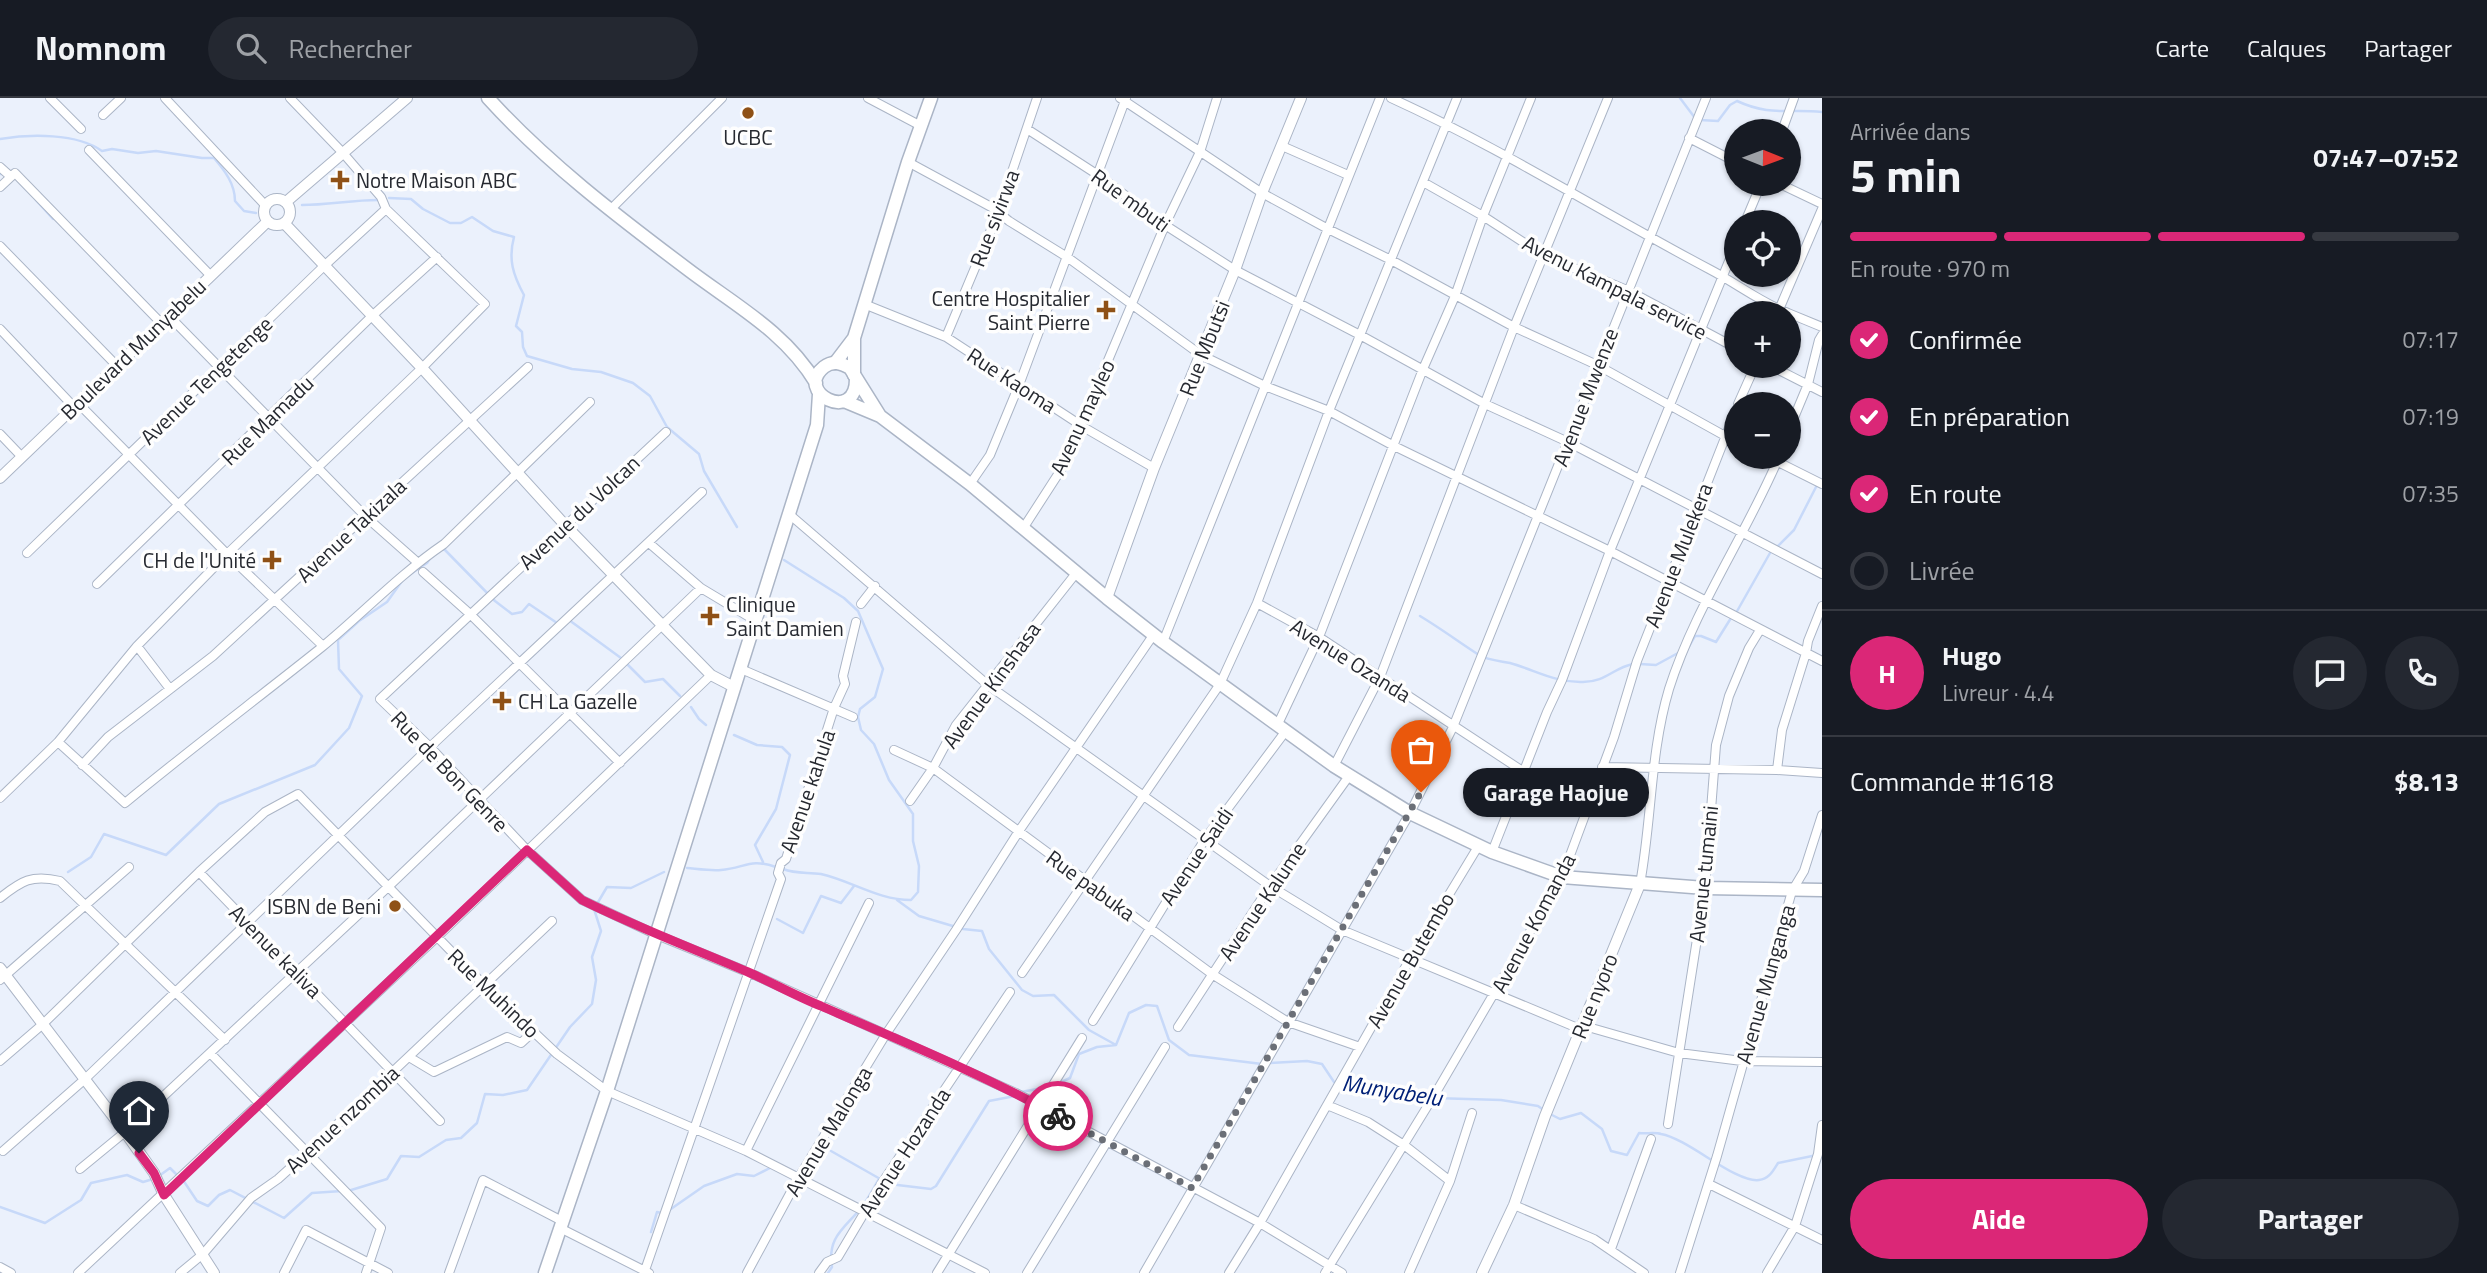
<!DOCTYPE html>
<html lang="fr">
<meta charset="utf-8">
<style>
body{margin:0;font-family:"Titillium Web",sans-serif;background:#242831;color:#f1f3f6;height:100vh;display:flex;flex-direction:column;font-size:26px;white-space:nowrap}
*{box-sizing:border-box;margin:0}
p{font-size:23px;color:#9ea1a6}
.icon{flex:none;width:38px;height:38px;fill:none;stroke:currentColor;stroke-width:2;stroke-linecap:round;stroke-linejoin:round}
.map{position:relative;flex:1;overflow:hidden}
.panel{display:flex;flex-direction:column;background:#171b24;width:665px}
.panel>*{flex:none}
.needle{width:46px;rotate:91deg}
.controls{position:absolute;left:1724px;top:21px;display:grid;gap:14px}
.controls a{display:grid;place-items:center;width:77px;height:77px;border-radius:50%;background:#171b24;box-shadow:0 2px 5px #0004;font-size:35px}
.pin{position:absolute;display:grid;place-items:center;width:60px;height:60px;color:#fff;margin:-72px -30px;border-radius:50% 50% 50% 0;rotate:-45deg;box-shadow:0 0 7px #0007}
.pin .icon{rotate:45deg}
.courier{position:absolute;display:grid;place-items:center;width:70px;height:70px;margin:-35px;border:5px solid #db2777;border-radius:50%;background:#fff;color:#222;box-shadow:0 2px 9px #0007}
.bubble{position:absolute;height:49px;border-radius:24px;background:#171b24;box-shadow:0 2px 5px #0004;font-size:23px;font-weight:700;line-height:49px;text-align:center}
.head em{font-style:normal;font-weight:700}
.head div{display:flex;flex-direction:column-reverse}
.head{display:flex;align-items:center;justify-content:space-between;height:119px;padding:0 28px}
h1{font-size:46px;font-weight:700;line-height:52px}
.bar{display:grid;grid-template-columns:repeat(4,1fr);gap:10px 7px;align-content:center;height:84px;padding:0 28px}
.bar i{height:9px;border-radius:5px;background:#363941}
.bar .current{background:#db2777}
.bar p{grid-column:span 4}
.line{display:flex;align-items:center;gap:18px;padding:0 28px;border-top:2px solid #363941}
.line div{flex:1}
.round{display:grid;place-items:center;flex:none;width:74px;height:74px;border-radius:37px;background:#242831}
ol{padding:0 28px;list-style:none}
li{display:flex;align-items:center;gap:21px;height:77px}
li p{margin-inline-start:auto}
li .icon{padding:7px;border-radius:50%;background:#db2777;color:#fff;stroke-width:4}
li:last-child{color:#9ea1a6}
li i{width:38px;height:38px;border:4px solid #363941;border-radius:50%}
.primary-button{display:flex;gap:14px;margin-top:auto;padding:14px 28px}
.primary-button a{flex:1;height:80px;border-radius:42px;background:#db2777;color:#fff;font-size:28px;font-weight:700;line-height:80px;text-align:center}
.primary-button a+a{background:#242831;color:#f1f3f6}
header{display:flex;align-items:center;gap:42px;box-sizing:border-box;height:98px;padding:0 35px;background:#171b24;border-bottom:2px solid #363941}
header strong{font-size:33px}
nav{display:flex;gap:38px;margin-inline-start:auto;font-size:24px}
.search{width:490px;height:63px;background:#242831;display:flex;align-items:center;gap:18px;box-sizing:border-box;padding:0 24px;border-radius:38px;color:#9ea1a6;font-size:26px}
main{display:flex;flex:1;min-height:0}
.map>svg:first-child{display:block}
</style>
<header>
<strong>Nomnom</strong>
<div class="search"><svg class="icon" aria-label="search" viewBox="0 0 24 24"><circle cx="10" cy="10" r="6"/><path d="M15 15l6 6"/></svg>Rechercher</div>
<nav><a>Carte</a><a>Calques</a><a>Partager</a></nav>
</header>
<main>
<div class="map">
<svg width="1822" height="1175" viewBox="0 0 1822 1175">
<rect width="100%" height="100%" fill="#ebf1fc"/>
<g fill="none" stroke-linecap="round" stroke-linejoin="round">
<path stroke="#c7d9f9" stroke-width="2.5" d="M1680 0 1695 20
M1700 22 1718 23 1730 7 1737 3C1772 19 1787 10 1822 14
M0 41C30 36 77 35 102 53L112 51 138 55 156 53 202 60H214C225 73 235 86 235 103L244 113 256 115
M0 75 1 76
M389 100 411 101 423 111 450 125H461L472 119 493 133 514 139C508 161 513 177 524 197L516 228 522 234 523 249 527 258 572 271 601 274 633 285 650 298 667 329 699 356 704 373 737 429
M36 102 53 121
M302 107C328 107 352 102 378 102
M1776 450 1794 432 1816 389
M441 451 445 452 495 503 512 516 522 514 529 506 557 525 558 524
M409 477 427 465 431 459
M1736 515 1770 455
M1420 518C1440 530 1459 544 1479 557 1487 562 1500 563 1510 565 1535 572 1556 585 1583 584 1606 584 1613 570 1633 566
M569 522 621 560 645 584 663 581 680 598
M1685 555 1695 538H1701L1716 544 1731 520
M1640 566 1656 567 1678 555
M691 609 699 621 706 627
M734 637 757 647 782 649 790 657 776 711 755 747 763 764
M687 770C698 771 711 773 721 772 745 770 750 760 776 769
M783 771C796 776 807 774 821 776 852 783 878 802 911 802L918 794 919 768 913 743V716L889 682 874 646 861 632 858 619 860 611 875 599 883 571 858 513 844 500 784 462
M68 774 91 759 104 736 166 757 219 706 315 667 349 630 362 598 339 571 338 542 359 523 387 504 402 483
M897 802 919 818 963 831 982 833 989 851 1022 892 1033 898 1054 897 1089 932 1116 947 1129 915 1146 907 1157 908 1169 942 1189 957 1262 966
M777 821 803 835 821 798 841 805 854 788
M1268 965 1307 963 1322 966 1334 984 1377 985 1433 1000 1501 1002 1538 1008 1545 1013
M1057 986 1070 980 1079 956 1097 949 1116 947
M1021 994 1048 989
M1550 1016 1560 1021 1581 1015 1602 1031 1611 1053 1627 1057 1639 1035C1646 1036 1655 1034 1661 1036 1689 1041 1735 1085 1759 1082 1769 1081 1773 1073 1778 1065L1822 1056
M831 1053 889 1086 931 1091 936 1088 989 1003 1015 998
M159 1078 170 1070 178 1078
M183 1082 197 1103 208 1108 219 1097 230 1092 284 1120 312 1095 342 1093
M348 1093 387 1081 401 1058 419 1059 446 1042 461 1040 477 1025 485 996 503 997 527 992 570 929 592 906 596 882 592 859 601 833 594 811 607 789 631 790 664 774
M0 1109 45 1125 81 1102 91 1085 127 1077 143 1084 153 1081
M668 1113 704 1088 737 1076 754 1078 772 1069
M651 1134 657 1114 662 1115
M828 1175 832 1169C827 1139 844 1131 861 1110 868 1101 873 1091 879 1081"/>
<defs>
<path id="minor" d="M50 0 81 31
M165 0 265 107
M868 0 921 28
M1120 0 1262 95 1328 131 1391 162 1514 229 1597 267 1736 344
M1391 0C1501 50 1603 115 1709 171 1736 185 1760 204 1788 215
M103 17 121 0
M1027 31 1098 77 1165 127 1235 172 1360 237 1485 306 1568 344 1822 476
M1782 33 1794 0
M1689 40 1736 64
M1282 48 1348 77
M89 52 210 177
M908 64 993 110 1009 123 1067 159 1201 257 1265 288 1329 313 1394 348 1610 453 1822 563
M0 69 10 78
M1423 84 1483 118 1543 157 1627 192 1736 250
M1780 86 1822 106
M0 89 15 75 162 226
M611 111 722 0
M1745 124 1761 86
M0 148 118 269
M864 206 946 239 1085 330 1154 370
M1778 214 1822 111
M1788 215 1822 229
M170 219 365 418 417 464
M0 231 74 309
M946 239 998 115 1037 0
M1771 268 1822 294
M78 305 227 456 323 548
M1738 306 1755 268
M666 334 380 601 430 649 527 752 582 802 657 837 750 875 1016 995 1260 1125 1342 1175
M1788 334 1808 286 1819 242 1822 237
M0 336 22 359
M1768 359 1822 386
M970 386 990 357 1019 287 1126 0
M789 416 988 587 1270 788 1342 832 1580 931
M1024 429 1064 367 1165 127 1200 54 1217 0
M649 445 701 490 756 523
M27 455 324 168 386 111
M423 474 470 516 620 665
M97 486 372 218 437 159
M1257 505 1319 539 1524 674 1591 702
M861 506 875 488
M1163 544 1380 0
M137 548 170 591
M741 571 853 619
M1277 628 1319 539 1423 271 1455 198 1483 118 1531 0
M58 644 125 705C190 651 257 601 322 549 363 515 400 476 444 446L590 304
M894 652 933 670 1212 876 1288 924 1360 949
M82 667 108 639 213 558 528 269
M1334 668 1380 579 1514 229 1608 0
M1602 669 1777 672 1822 675
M1777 672 1782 632 1806 555 1808 543 1822 508
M0 700 58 644 137 548 227 456 422 270 485 206 386 111 381 99 343 55 290 0
M910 703 933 670 956 627 1077 474
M1492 754 1547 614 1562 582 1610 453 1736 146
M199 774 440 1023
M1640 786C1652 721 1650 655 1669 591 1695 509 1746 437 1779 359
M0 800C21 783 32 776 60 783L225 942
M1022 875 1220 586 1257 505 1329 313 1457 0
M0 882 129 769
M1093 923 1205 741 1285 634
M1581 927 1679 955 1742 963 1822 964
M1178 929 1270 788 1349 678
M210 955 381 1130 366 1175
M409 959 434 974 507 939 521 945 534 933
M0 963 43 926 199 774 265 714 298 696 485 888 557 956 607 993 746 1053 985 1175
M1438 991 1562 779 1614 639 1637 563 1736 312
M1327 1007 1368 1024 1404 1047 1450 1083
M1668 1026 1705 790 1716 647 1729 598 1749 550 1760 532
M3 1053 85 981 430 649 702 394
M746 1053 869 805
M80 1071 125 1034 389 788 701 490
M1709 1086 1822 1142
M1514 1107 1594 1141 1644 1175
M560 1130 649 1175
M1611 1151 1651 1041
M0 1169 11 1175
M78 1175 437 839 711 577
M180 1175 203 1156 251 1100 278 1081 308 1054 552 823
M284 1175 306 1132 388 1175
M449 1175 483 1082 562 1123
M644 1175 781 781 778 775 781 765 786 761 834 610 845 586 843 578 856 524
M747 1175 799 1079 886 936 956 832 1019 733 1154 536
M819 1175 827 1164 838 1159 882 1085 1010 894
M937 1175 1082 940
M1027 1175 1165 949
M1144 1175 1410 715 1453 629 1706 0
M1229 1175 1260 1125 1410 861 1479 747
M1325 1175 1430 1004
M1409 1175 1450 1083 1472 1015
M1680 1175 1717 1058 1792 793 1804 773 1822 717
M1767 1175 1795 1128 1818 1056 1822 1027"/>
<path id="tertiary" d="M264 114a13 13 0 1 1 26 0a13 13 0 1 1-26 0Z
M286 104 407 0
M284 125 422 270 565 427 663 528 711 577 734 589
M0 380 267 124
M1107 500 1154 370 1235 172 1262 95 1301 0
M0 870 125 1034 154 1075 164 1097 214 1175
M1482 1175 1514 1107 1545 1018 1640 786"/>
<path id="primary" d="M835 265 854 240
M854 277V240L908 64 931 0"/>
<path id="trunk" d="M488 0C546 64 617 118 686 170 733 206 785 233 816 285
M856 281C856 327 793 294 824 269 833 262 841 265 850 270L880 318
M844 303 880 318 970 386 1107 500 1163 544 1334 668 1410 715 1492 754 1562 779 1705 790 1822 792
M545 1175 607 993 817 327 819 296"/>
</defs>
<use href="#minor" stroke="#abb5c6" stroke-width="10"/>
<use href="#tertiary" stroke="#abb5c6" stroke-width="12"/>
<use href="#primary" stroke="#abb5c6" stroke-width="15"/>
<use href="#trunk" stroke="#abb5c6" stroke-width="15"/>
<use href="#minor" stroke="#fff" stroke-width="8"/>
<use href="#tertiary" stroke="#fff" stroke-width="10"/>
<use href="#primary" stroke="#fff" stroke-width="12"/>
<use href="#trunk" stroke="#fff" stroke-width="12"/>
</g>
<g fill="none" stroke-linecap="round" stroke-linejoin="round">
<path stroke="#6b6f77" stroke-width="7" stroke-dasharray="0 12.6" d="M1058 1018 1192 1090 1421 694"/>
<path stroke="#db2777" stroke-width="9" d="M139 1055 154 1075 164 1097 527 752 582 802C636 829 692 850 748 874 773 885 796 898 821 908 901 943 982 976 1058 1018"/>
</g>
<g fill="#8f5116" stroke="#fefefe" stroke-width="2.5">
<circle cx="748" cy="15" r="7"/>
<path d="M336.5 71.5h7v7h7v7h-7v7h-7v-7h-7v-7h7z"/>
<path d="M1102.5 201.5h7v7h7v7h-7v7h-7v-7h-7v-7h7z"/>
<path d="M268.5 451.5h7v7h7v7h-7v7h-7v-7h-7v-7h7z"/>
<path d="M706.5 507.5h7v7h7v7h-7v7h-7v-7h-7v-7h7z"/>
<path d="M498.5 592.5h7v7h7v7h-7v7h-7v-7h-7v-7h7z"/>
<circle cx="395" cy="808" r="7"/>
</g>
<g text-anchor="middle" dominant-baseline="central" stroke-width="7" stroke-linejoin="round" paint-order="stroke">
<g font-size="21" fill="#262930" stroke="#fefefe" text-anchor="start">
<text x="748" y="39" text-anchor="middle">UCBC</text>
<text x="356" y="82">Notre Maison ABC</text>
<text x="1090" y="200" text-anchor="end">Centre Hospitalier<tspan x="1090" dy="24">Saint Pierre</tspan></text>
<text x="256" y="462" text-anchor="end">CH de l'Unité</text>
<text x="726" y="506">Clinique<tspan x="726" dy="24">Saint Damien</tspan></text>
<text x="518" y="603">CH La Gazelle</text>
<text x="381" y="808" text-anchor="end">ISBN de Beni</text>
</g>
<g font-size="21" fill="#262930" stroke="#fefefe">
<text transform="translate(1131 102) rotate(36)">Rue mbuti</text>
<text transform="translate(994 120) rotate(-69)">Rue sivirwa</text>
<text transform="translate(1615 189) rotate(27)">Avenu Kampala service</text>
<text transform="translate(1204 250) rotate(-68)">Rue Mbutsi</text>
<text transform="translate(133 251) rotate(-44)">Boulevard Munyabelu</text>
<text transform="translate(206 282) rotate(-44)">Avenue Tengetenge</text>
<text transform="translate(1012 282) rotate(33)">Rue Kaoma</text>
<text transform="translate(1585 299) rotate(-69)">Avenue Mwenze</text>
<text transform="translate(1082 319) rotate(-65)">Avenu mayleo</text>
<text transform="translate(267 322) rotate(-44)">Rue Mamadu</text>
<text transform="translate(579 414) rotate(-43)">Avenue du Volcan</text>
<text transform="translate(351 432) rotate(-43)">Avenue Takizala</text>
<text transform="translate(1678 457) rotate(-69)">Avenue Mulekera</text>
<text transform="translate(1351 562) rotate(32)">Avenue Ozanda</text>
<text transform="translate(991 587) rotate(-54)">Avenue Kinshasa</text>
<text transform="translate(450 673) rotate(46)">Rue de Bon Genre</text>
<text transform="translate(807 693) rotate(-71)">Avenue kahula</text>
<text transform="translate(1196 758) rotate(-56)">Avenue Saidi</text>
<text transform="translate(1703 776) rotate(-84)">Avenue tumaini</text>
<text transform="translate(1091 787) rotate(36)">Rue pabuka</text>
<text transform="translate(1262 803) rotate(-56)">Avenue Kalume</text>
<text transform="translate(1533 825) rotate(-62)">Avenue Komanda</text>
<text transform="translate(276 853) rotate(45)">Avenue kaliva</text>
<text transform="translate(1410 862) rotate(-60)">Avenue Butembo</text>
<text transform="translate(1765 886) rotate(-74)">Avenue Munganga</text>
<text transform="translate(494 895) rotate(44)">Rue Muhindo</text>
<text transform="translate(1594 898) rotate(-68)">Rue nyoro</text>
<text transform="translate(342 1021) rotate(-43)">Avenue nzombia</text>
<text transform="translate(828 1033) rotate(-59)">Avenue Malonga</text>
<text transform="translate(904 1054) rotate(-57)">Avenue Hozanda</text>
</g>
<g font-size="23" font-style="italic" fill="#002077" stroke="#fefefe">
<text transform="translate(1392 992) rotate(9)">Munyabelu</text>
</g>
</g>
</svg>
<div class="controls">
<a><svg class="needle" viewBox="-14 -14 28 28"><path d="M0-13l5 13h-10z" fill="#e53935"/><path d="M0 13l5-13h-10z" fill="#9ea1a6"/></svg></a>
<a><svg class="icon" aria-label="locate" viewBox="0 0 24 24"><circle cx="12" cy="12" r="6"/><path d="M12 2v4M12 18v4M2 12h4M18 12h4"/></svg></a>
<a>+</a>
<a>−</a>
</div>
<div class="pin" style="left:1421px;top:694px;background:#ea580c"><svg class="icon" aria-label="bag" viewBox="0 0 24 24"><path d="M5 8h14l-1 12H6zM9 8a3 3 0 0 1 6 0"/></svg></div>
<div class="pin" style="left:139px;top:1055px;background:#1f2937"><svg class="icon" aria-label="home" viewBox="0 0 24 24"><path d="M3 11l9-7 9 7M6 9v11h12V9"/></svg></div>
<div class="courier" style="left:1058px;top:1018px"><svg class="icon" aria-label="bike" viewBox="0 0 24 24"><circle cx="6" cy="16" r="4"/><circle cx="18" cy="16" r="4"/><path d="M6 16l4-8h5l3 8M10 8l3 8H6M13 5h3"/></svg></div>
<div class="bubble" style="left:1463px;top:670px;width:186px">Garage Haojue</div>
</div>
<section class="panel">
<div class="head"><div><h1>5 min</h1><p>Arrivée dans</p></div><em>07:47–07:52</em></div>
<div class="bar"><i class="current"></i><i class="current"></i><i class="current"></i><i></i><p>En route · 970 m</p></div>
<ol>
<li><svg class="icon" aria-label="check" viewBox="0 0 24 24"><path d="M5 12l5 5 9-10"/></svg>Confirmée<p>07:17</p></li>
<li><svg class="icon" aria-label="check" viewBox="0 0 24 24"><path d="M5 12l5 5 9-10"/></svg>En préparation<p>07:19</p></li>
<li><svg class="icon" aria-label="check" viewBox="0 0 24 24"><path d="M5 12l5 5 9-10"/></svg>En route<p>07:35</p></li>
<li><i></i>Livrée</li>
</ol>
<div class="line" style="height:126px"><b class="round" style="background:#db2777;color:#fff">H</b><div><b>Hugo</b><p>Livreur · 4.4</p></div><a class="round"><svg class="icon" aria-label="chat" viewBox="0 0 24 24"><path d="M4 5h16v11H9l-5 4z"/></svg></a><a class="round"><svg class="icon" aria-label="phone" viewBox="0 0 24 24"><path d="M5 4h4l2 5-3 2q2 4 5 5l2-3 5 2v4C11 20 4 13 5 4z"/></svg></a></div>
<div class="line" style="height:91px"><div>Commande #1618</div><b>$8.13</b></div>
<div class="primary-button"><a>Aide</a><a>Partager</a></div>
</section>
</main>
